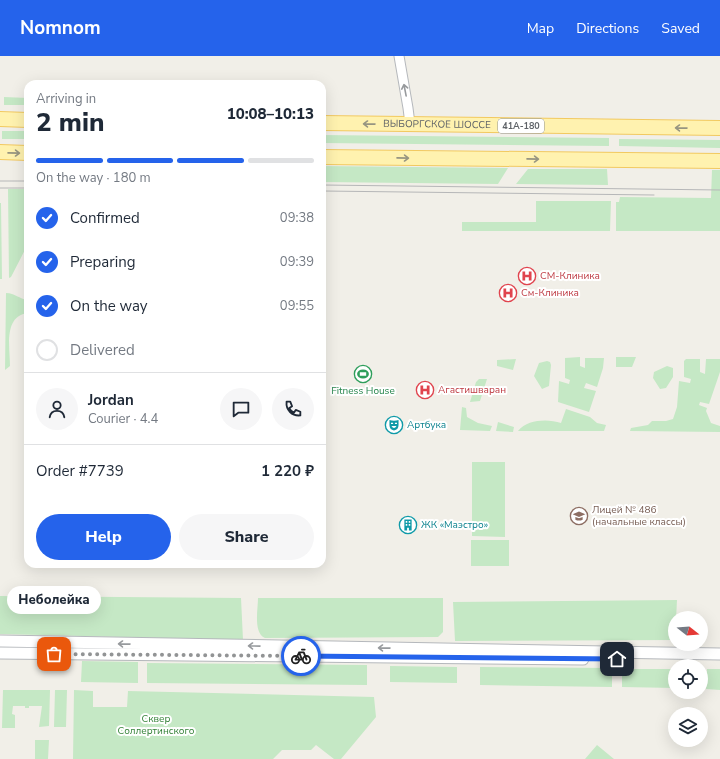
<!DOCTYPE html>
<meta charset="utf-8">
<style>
body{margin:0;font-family:"Nunito Sans",sans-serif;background:#f6f6f7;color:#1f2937;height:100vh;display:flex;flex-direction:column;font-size:15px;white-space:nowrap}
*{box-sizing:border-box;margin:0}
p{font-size:13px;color:#747a83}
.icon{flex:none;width:22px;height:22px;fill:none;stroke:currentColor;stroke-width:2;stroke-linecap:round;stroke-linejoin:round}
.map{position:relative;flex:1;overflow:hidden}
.details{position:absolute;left:24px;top:24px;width:302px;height:488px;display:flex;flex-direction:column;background:#fff;border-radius:12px;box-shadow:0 4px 16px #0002}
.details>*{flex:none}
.needle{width:26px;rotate:107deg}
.tools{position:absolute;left:668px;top:555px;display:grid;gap:8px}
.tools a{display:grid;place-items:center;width:40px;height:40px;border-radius:50%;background:#fff;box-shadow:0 4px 16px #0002;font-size:20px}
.pin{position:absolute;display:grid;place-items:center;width:34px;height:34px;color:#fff;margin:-17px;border-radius:8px;box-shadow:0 2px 6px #0006}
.courier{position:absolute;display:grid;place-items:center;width:40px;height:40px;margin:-20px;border:3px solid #2563eb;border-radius:50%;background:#fff;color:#222;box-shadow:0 1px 5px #0007}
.bubble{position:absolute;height:28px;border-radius:14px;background:#fff;box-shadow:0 4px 16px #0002;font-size:13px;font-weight:800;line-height:28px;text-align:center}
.summary em{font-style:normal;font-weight:800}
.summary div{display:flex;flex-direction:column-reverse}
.summary{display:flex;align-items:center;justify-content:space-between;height:68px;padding:0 12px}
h1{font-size:26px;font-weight:800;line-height:30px}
.bar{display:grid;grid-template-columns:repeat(4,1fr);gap:6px 4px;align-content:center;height:48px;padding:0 12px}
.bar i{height:5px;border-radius:3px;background:#e0e1e3}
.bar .active{background:#2563eb}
.bar p{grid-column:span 4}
.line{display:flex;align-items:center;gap:10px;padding:0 12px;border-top:1px solid #e0e1e3}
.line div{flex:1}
.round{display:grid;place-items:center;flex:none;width:42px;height:42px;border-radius:21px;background:#f6f6f7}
ol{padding:0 12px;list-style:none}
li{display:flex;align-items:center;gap:12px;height:44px}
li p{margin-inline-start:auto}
li .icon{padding:4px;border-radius:50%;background:#2563eb;color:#fff;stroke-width:4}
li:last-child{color:#747a83}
li i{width:22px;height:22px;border:2px solid #e0e1e3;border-radius:50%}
.cta{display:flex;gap:8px;margin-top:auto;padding:8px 12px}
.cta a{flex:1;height:46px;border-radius:24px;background:#2563eb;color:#fff;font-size:16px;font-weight:800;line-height:46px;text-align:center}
.cta a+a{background:#f6f6f7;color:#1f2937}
header{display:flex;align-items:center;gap:24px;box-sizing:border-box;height:56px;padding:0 20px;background:#2563eb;color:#fff}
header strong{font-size:19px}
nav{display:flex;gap:22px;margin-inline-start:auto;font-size:14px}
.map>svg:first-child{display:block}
</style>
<header>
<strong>Nomnom</strong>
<nav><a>Map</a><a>Directions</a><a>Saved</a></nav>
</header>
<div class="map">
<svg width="720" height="703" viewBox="0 0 720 703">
<rect width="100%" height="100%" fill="#f1efe8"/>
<path fill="#c5e8c5" d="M4 41 28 42V49H4Z
M2 75H28V83H2Z
M322 79 609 82V90L322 87Z
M619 83 720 84V92L619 90Z
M322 110 508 112 498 128 322 126Z
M528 113H607L608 129 516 128Z
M712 114H720V175H616V146H619L620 141 711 142Z
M8 133H28V188L11 221 9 222Z
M536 145H611L610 175H462V166H536Z
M0 147H1L2 223H0Z
M6 237C15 237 19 243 28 244V257C3 260 10 292 10 310L5 314Z
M580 301V310L585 312V302H604L603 312 597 331 586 327 584 332 596 335 589 356 558 346 559 325 569 328 570 324 565 322V302Z
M616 301H636L632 311H616Z
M516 303 513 314 497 310V304Z
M686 303H700V316L705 318 706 303H720V316L709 348 700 346 699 349 707 352 706 355 711 367 720 370V376L630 375 631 372 648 369 652 365H666L673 363 677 351 679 325 690 327 691 323 684 321V305Z
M547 305 550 306 551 309 549 330 542 333 534 320 539 307Z
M667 310 673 312V321L666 332 660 333 653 322 654 316Z
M479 323H487L480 345 470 346 476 326Z
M462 351 466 352 467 361 478 367 492 370 490 375 460 374Z
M566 353 590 361 597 367 606 369 604 375H518C528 363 548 363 561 367Z
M498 366 514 371 513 376 496 375Z
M472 406H505V481L472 480Z
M471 484H509V510H471Z
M0 540 241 542 243 584 0 578Z
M258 542H443V576L438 581 265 582C253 577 258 553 258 542Z
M677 544 675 584 455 585 453 546Z
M82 605 138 606V627L81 626Z
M147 607 367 609V629L147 627Z
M390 610 457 611V627L390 626Z
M480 611 612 612V631L480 629Z
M622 613H675V632L622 631Z
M707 613H720V634L706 633Z
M3 634H50L49 670 39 671 42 650H29V652H25V650H13L12 658 15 659V672H2Z
M55 634H67L66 671H54Z
M74 634 93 635V651H127L128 635 374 641 376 661 341 703H334L316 689 311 694H282L273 703H73Z
M35 684H49L48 703H35Z
M597 689 614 703H585Z"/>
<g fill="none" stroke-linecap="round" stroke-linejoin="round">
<defs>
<path id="minor" d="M399 0 408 52 410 68"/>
<path id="tertiary" d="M0 585 720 598
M0 597 583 603"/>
<g id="primary">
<path d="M0 63 28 64"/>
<path id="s1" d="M322 67 720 72"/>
<path d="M0 96 28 97"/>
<path d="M322 101 720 105"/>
</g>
</defs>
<use href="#minor" stroke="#b5b8bc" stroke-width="11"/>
<use href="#tertiary" stroke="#b5b8bc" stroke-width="13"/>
<use href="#primary" stroke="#f2c960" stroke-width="16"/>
<use href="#minor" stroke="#fff" stroke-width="9"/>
<use href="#tertiary" stroke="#fff" stroke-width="11"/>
<use href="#primary" stroke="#fff2af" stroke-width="14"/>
<path stroke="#b6b7b8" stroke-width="1" d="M0 125H28
M322 129 720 134
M0 132H28
M322 135 654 139"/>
</g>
<defs><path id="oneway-shaft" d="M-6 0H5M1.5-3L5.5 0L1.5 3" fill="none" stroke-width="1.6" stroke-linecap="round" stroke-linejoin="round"/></defs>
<g stroke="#979a9d">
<use href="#oneway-shaft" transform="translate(405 34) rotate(-101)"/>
<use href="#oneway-shaft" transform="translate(124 588) rotate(-179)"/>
<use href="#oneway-shaft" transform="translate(254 590) rotate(-179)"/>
<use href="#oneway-shaft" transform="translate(384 592) rotate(-179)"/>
</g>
<g stroke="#979581">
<use href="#oneway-shaft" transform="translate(369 68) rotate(-179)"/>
<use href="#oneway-shaft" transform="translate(681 72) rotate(-179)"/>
<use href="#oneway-shaft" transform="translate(14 97) rotate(1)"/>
<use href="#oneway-shaft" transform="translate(403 102) rotate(1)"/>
<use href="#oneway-shaft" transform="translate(533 103) rotate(1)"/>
</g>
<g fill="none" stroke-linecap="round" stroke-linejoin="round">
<path stroke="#929495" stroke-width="4" stroke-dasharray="0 7.2" d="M54 598 301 600"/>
<path stroke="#2563eb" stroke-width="5" d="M301 600 617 603"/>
</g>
<defs>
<symbol id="hospital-ring" viewBox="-11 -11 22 22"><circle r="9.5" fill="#fff" stroke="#e0444e" stroke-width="1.5"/><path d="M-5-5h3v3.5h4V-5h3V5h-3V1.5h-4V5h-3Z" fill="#e0444e"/></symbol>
<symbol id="stadium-ring" viewBox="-11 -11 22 22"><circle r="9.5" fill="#fff" stroke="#2e9e5b" stroke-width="1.5"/><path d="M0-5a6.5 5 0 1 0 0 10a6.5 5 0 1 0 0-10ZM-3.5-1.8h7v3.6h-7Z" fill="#2e9e5b"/></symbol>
<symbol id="theatre-ring" viewBox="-11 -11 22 22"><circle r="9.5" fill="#fff" stroke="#0f9aa8" stroke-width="1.5"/><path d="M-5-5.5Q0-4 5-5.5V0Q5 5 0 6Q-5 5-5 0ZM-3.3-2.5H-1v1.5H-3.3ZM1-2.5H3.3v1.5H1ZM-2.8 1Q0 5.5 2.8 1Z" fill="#0f9aa8"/></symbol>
<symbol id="school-ring" viewBox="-11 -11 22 22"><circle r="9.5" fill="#fff" stroke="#8d6e63" stroke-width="1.5"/><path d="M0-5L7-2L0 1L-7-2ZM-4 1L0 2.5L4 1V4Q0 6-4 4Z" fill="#8d6e63"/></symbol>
<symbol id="building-ring" viewBox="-11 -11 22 22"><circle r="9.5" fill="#fff" stroke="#0f9aa8" stroke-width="1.5"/><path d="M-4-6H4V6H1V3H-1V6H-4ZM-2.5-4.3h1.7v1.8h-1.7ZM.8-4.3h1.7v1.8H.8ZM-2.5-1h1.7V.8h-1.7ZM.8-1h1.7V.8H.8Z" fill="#0f9aa8"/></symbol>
</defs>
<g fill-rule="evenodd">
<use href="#hospital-ring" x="517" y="210" width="20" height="20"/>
<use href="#hospital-ring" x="498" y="227" width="20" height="20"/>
<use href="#stadium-ring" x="353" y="308" width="20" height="20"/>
<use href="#hospital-ring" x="415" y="324" width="20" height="20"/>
<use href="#theatre-ring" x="384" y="359" width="20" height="20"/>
<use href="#school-ring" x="569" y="450" width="20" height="20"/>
<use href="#building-ring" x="398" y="459" width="20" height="20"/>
</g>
<g text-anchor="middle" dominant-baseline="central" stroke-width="4" stroke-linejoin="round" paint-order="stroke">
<rect fill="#fff" stroke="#8f9295" stroke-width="1" x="498" y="63" width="46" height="14" rx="3"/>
<g font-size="9" font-weight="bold" fill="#5f6368">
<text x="521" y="70">41А-180</text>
</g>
<g font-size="10" fill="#5f6368" stroke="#fff">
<text stroke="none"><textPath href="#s1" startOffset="115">ВЫБОРГСКОЕ ШОССЕ</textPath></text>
</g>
<g font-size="10" fill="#be3a42" stroke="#fff" text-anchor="start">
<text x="540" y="220">СМ-Клиника</text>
<text x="521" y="237">См-Клиника</text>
<text x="438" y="334">Агастишваран</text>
</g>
<g font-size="10" fill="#27864d" stroke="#fff">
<text x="363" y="335">Fitness House</text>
</g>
<g font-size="10" fill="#0d838f" stroke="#fff" text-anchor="start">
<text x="407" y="369">Артбука</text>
<text x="421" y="469">ЖК «Маэстро»</text>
</g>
<g font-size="10" fill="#785e54" stroke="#fff" text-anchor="start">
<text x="592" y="454">Лицей № 486<tspan x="592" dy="12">(начальные классы)</tspan></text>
</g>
<g font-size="10" fill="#348238" stroke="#fff">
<text x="156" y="663">Сквер<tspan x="156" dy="12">Соллертинского</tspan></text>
</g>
</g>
</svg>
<div class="tools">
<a><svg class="needle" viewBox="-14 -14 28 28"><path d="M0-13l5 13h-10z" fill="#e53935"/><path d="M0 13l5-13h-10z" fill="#747a83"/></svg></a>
<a><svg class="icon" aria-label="locate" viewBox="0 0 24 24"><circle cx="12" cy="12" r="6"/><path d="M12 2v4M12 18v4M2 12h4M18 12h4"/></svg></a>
<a><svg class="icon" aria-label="layers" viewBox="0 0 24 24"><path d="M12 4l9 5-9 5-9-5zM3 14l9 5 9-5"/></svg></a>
</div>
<div class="pin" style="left:54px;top:598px;background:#ea580c"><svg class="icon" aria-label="bag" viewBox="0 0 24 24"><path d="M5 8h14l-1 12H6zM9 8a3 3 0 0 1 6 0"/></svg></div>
<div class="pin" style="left:617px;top:603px;background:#1f2937"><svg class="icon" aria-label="home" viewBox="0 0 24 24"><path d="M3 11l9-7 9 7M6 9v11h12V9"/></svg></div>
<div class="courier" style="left:301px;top:600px"><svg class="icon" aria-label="bike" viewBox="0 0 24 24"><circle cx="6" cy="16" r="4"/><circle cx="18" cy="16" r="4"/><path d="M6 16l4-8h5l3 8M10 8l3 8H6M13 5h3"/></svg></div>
<div class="bubble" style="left:7px;top:530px;width:94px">Неболейка</div>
<section class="details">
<div class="summary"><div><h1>2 min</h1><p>Arriving in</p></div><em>10:08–10:13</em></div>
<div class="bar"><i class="active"></i><i class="active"></i><i class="active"></i><i></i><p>On the way · 180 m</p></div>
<ol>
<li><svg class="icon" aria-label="check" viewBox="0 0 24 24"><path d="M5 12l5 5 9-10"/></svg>Confirmed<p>09:38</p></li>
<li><svg class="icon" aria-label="check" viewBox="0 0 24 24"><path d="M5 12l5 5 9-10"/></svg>Preparing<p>09:39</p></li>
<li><svg class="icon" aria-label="check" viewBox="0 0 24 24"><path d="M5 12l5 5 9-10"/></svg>On the way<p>09:55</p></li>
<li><i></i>Delivered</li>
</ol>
<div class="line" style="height:72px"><a class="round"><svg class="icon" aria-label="person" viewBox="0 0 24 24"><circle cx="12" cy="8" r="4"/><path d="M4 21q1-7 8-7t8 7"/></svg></a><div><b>Jordan</b><p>Courier · 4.4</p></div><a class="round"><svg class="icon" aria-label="chat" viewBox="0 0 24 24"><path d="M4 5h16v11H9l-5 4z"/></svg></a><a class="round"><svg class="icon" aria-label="phone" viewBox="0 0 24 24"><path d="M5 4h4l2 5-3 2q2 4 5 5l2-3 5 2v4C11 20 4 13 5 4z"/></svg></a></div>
<div class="line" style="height:52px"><div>Order #7739</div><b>1 220 ₽</b></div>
<div class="cta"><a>Help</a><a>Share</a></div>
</section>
</div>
